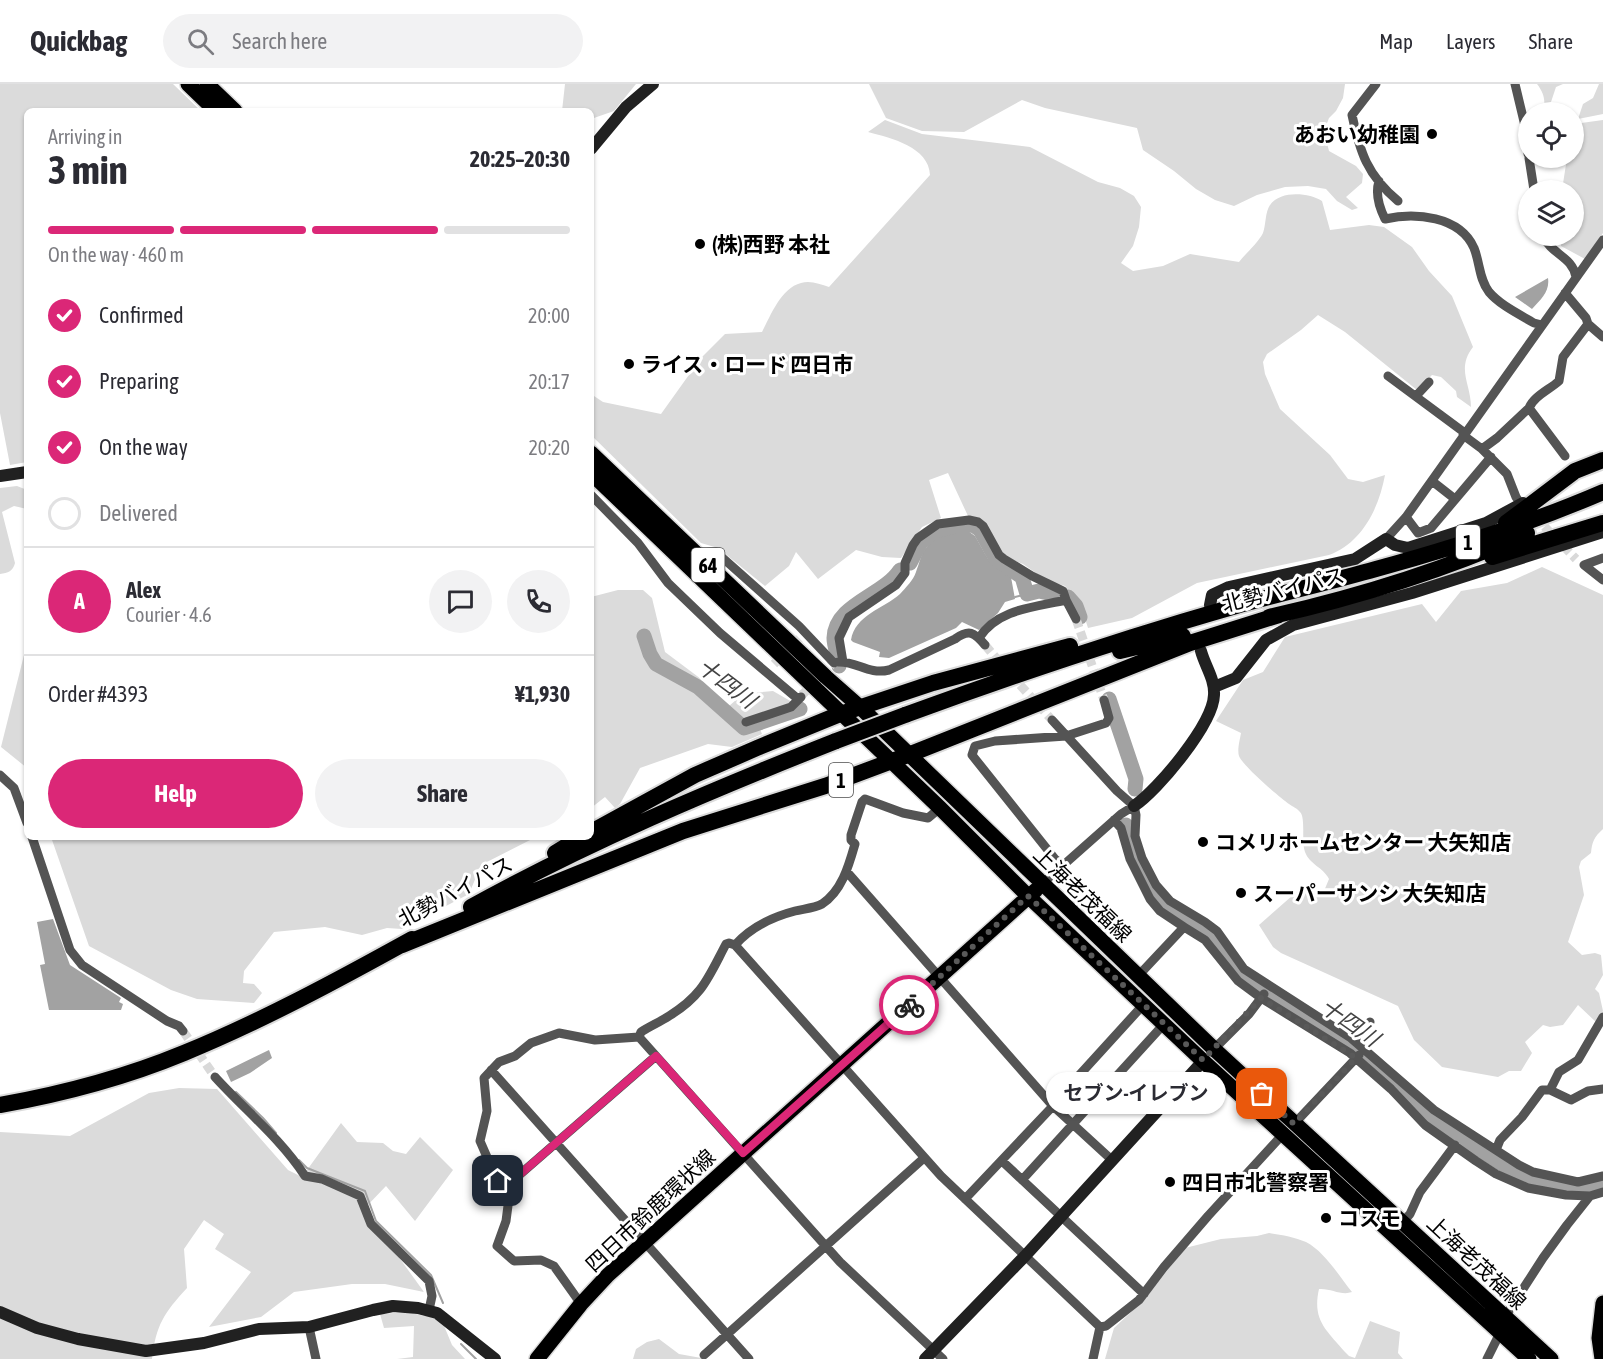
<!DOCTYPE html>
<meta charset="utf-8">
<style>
body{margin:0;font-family:"Asap Condensed","Noto Sans JP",sans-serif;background:#f2f2f3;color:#2b2b33;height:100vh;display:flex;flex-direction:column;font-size:22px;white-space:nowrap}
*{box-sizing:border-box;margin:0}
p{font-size:20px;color:#7c7c81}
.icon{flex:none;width:33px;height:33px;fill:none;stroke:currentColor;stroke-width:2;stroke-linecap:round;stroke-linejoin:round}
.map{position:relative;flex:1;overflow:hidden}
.drawer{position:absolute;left:24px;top:24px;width:570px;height:732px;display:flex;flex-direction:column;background:#fff;border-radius:9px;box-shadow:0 2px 4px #0004}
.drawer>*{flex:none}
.fabs{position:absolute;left:1518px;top:18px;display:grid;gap:12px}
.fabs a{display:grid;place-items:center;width:66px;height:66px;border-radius:50%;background:#fff;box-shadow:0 2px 4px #0004;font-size:30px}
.pin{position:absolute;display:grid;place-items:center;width:51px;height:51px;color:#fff;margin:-26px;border-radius:12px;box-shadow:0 3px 9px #0006}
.courier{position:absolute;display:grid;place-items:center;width:60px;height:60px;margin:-30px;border:4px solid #db2777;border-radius:50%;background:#fff;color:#222;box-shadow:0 2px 8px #0007}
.bubble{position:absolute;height:42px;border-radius:21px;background:#fff;box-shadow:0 2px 4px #0004;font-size:20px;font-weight:700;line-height:42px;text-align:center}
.summary em{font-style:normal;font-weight:700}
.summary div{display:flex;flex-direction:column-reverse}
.summary{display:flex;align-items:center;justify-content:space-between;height:102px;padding:0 24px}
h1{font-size:39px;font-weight:700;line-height:45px}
.bar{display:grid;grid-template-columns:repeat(4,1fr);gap:9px 6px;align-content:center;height:72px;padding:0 24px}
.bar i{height:8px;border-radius:4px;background:#e1e1e2}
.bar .selected{background:#db2777}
.bar p{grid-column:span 4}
.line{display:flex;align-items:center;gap:15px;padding:0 24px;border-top:2px solid #e1e1e2}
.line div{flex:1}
.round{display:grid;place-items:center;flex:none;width:63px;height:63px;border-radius:32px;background:#f2f2f3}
ol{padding:0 24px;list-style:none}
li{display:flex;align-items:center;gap:18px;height:66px}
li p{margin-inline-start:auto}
li .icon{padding:6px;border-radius:50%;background:#db2777;color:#fff;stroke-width:4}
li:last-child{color:#7c7c81}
li i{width:33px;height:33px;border:3px solid #e1e1e2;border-radius:50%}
.primary-button{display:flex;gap:12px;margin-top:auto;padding:12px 24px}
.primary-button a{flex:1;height:69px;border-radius:36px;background:#db2777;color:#fff;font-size:24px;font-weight:700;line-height:69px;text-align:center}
.primary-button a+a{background:#f2f2f3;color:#2b2b33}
header{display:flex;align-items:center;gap:36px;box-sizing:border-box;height:84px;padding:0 30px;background:#fff;border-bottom:2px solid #e1e1e2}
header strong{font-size:28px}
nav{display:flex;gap:33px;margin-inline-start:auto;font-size:21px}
.search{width:420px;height:54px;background:#f2f2f3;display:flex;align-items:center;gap:15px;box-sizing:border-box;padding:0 21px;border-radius:33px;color:#7c7c81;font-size:22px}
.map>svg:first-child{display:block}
</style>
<header>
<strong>Quickbag</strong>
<div class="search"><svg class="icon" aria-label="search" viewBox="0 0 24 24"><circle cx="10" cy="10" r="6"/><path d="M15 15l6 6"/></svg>Search here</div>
<nav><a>Map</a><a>Layers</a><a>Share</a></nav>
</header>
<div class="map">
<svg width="1603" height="1275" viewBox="0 0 1603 1275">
<rect width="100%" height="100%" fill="#fff"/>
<path fill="#dbdbdb" d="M0 0H173L201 27H27V378L10 381 0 329Z
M565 0H636L614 27 591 35V27H562Z
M869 0H1345L1343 14 1336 27 1329 34 1324 47 1329 67 1356 82 1363 90 1362 99 1346 113 1358 124 1352 126 1337 117 1326 105 1308 102 1285 103 1257 111 1234 122 1215 116 1196 105 1174 87 1143 66 1137 44 1045 24 1022 16 964 48 922 47 886 34Z
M1537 0H1563L1556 3 1549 24 1551 28H1543C1546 17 1544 9 1537 0Z
M1599 0H1603V30L1578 35 1583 20 1593 14Z
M885 36 922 50 1030 63 1098 98 1120 104 1134 112 1141 123 1139 143 1133 162 1121 179 1133 187 1163 182 1190 170 1239 178C1246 169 1258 159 1263 149 1266 141 1265 128 1270 121 1281 106 1309 109 1322 117L1330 146 1369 141 1384 143 1412 163 1429 187 1452 212 1473 263C1456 285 1471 300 1471 323L1457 313 1456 307 1441 293 1432 291 1417 306 1345 248 1318 231 1301 246 1267 270 1263 278 1265 290 1280 325 1330 371 1348 395 1363 398 1385 391C1379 424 1362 459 1329 471L1197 499 1132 534 1088 544 1081 522 1065 502 1046 496 1023 480 1008 474 1001 467 979 434 968 432 948 389 929 396 941 434 922 443 901 474 882 473 856 466 818 495 796 468 789 482 765 502 718 464 701 459 591 351V310L603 318 661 330 701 274 725 250 762 248C771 231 781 204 801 199 810 196 820 200 829 203L930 91C929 63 891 54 868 48Z
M1603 36V149L1585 175 1561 162V152H1574V106H1562L1567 74H1574V40Z
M17 402 27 406V425L14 422 2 428 15 479C13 487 8 489 0 490V404Z
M1542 483 1603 511V745C1594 753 1592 758 1591 769L1581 777 1579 783 1584 811 1568 858 1582 871 1595 869 1601 871 1603 891 1595 905 1599 909 1603 927 1597 939 1578 921 1563 941 1550 943 1543 941 1525 958 1532 969 1521 987H1509L1498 993 1442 983 1414 956 1398 922 1281 869 1273 863 1259 841 1301 804 1313 809 1324 807 1329 795C1323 783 1310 781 1305 768 1301 758 1306 734 1300 728 1297 724 1293 723 1289 720 1280 714 1242 681 1239 672 1237 666 1240 655 1241 649L1216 637 1243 596 1263 588 1285 553 1422 520 1436 538 1461 507 1507 499Z
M618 506H643L652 514 665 568 701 595 702 601 717 620 729 622 743 610 773 607 799 622 759 643 762 650 732 663 708 660 640 684 620 720 615 724 605 713 591 724V513Z
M27 559V684L1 663Z
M51 753H536L481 781 469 810 402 845 387 844 362 851 325 843 274 848 244 887 243 899 254 900 262 909 254 919 197 915 171 906 89 862Z
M179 1004 217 1005 288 1086 302 1093 341 1039 357 1058 383 1059 393 1067 406 1070 420 1053 453 1086 415 1137 386 1102 364 1125 424 1208 385 1200H352L294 1208 261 1233 209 1243 251 1188 215 1165 224 1150 204 1136 184 1165 187 1204C164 1229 156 1241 152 1275H0V1048L70 1052 149 1009Z
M1269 1149C1282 1151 1295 1153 1306 1158 1325 1168 1339 1192 1352 1208 1341 1212 1331 1204 1319 1205 1312 1236 1326 1246 1345 1268L1349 1272 1355 1274 1370 1237 1400 1248 1398 1269 1403 1275H1105L1114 1244 1144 1216 1185 1164 1221 1155 1257 1152Z
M408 1228 424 1232H440L452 1261 465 1275H397L413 1273 414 1242 384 1244 380 1230Z
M659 1255 679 1270 707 1275H633L636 1265 647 1258Z"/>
<path fill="#a2a2a2" d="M1548 194C1550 208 1541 215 1532 225L1515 213Z
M968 447 975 452 988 475 1011 493 1015 515 1005 518 998 529 979 546 962 538 956 544 889 574 879 573 880 568 853 558 851 556C855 531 883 525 900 510 906 503 913 497 916 488 921 475 921 467 933 456 941 449 958 449 968 447Z
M53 835 70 881 121 914 119 918 123 920 121 926H49L40 881 45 880 37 838Z
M269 966 272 974 250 989 231 998 226 987Z"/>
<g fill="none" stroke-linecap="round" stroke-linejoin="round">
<path stroke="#a2a2a2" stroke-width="2" d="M1015 513 1027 510
M236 1008 263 1034 276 1049
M299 1076 307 1084 365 1107 376 1137 431 1191 443 1219
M461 1260 476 1275"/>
<path stroke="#a2a2a2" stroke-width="15" d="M910 479 921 458 935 447 955 442 973 441 980 446 996 475 1022 493 1027 510 1039 507 1061 512
M1068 513 1076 522 1080 533
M644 552 650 570 656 580 698 603 744 644 800 625
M839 582C839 573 834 563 834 554 835 520 883 512 900 486
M1109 615 1136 695 1135 705
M1126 741 1137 778 1157 814 1166 824 1210 851 1244 895 1356 966 1436 1038 1502 1080 1526 1094 1568 1103 1582 1104 1603 1098"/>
<path stroke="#d9d9d9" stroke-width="9" stroke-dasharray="9 4.5" stroke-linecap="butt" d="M1535 433 1576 475
M1076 535 1104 616
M985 561 1002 581
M774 580 801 553
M1011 591 1052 636
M802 611 832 580
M183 947 215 993"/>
<defs>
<path id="primary" d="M188 0 216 27
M207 0 235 27
M591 369 826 593 860 623 1214 965 1551 1275
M591 389 940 724 1028 812 1203 977 1529 1275
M537 1275 581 1220 608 1191 1036 806
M1602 1275 1599 1254 1603 1219"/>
<path id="highway" d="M1506 439 1575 387 1603 376
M1492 473 1603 439
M1269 533C1357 513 1445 486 1527 449
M1120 567 1183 552
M905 631C1014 591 1124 554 1236 522 1282 509 1330 498 1376 485 1453 464 1529 440 1603 408
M591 748 695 691 757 664 840 630 933 599 1070 562
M555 769 581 753
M471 823C588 758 712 706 836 657
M402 861 683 747 825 702 908 671 1190 559 1279 531
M0 1021C62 1010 126 993 184 969 262 937 338 896 412 855"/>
</defs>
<use href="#primary" stroke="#dbdbdb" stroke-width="18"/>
<use href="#highway" stroke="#dbdbdb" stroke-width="20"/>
<path stroke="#545454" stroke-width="9" d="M1376 0 1352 31C1360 68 1367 91 1398 117
M1515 0 1526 46 1528 70
M1529 74 1534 106
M1379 97C1375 110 1379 123 1385 135 1415 128 1460 132 1474 164 1480 179 1479 195 1489 208 1500 221 1519 230 1534 239L1542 241
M1543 152C1552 171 1572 172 1576 193
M1565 209 1586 234 1588 240 1603 253
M1388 292 1465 349
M1416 312 1429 298
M1529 324C1534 312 1549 306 1559 297L1563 273 1588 240
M1463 351 1482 365 1507 390 1516 413 1518 416
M1482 365 1497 354 1529 324 1565 372
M1432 397 1455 415
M591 411 638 459 668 499 720 549 798 615
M1406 433 1418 449 1431 444 1491 373
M1386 455 1406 433 1603 156
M696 469 716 468 799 542 834 579
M1603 474 1584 481 1603 496
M1066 516 1076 535
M838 578C857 577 868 591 889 586L955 555C969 545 974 548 985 561
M843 578 839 554 849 533 896 501 905 489V479L913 461 918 454 938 440 969 436 978 438 983 442 999 471 1004 475 1032 492 1059 505 1063 507 1066 516C1035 523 997 525 979 554
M1052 636 1117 707 1134 722 1136 731 1135 752 1142 774 1156 801 1170 817 1205 838 1217 847 1244 885 1351 954 1434 1026 1519 1081 1533 1088 1578 1098 1603 1092
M746 638 791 623 801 613
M0 691 14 704 27 739
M1114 736 1121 744 1130 775 1150 815 1160 827 1184 843 1138 892
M32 753 70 866 82 881 167 937 179 942 183 947
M1063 781 1055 775 972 671 975 662 995 657 1066 652 1106 639 1109 634 1104 616
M847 788 1053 1022 1113 1077
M1042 800 1121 730 1134 722
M1184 843 1205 856 1238 897 1261 914 1350 969 1391 1005 1425 1041 1476 1077 1496 1090 1528 1104 1566 1111 1590 1112
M735 861C751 843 772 833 795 827 803 825 815 824 822 820 842 807 849 781 855 760L851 756V751L862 718 865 715 903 729 928 734 940 724
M1359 960 1370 938
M1211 968 1249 930 1264 910
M491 986 749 1275
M215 993C245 1026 280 1054 305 1092L322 1095 360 1112 371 1140 429 1197 432 1212 429 1226
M1550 1006 1571 1016 1588 1007 1603 1005
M1053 1020 1144 920
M1294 1040 1359 971
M1496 1066 1500 1056 1522 1033 1542 1006H1550L1559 988 1578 976 1603 933
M1002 1077 1144 1210
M1022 1096 1164 940
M502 1106 656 972
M965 1115 1053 1022
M1402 1139 1410 1130 1420 1108 1455 1061
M581 1220 554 1182 541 1176 514 1177 497 1162 506 1137 509 1114 500 1103 480 1057 487 1027 484 994 499 978 515 972 531 959 559 949 595 956 639 953
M1505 1233 1543 1174 1567 1141 1590 1112 1603 1108
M309 1243 316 1275
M1100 1243 1106 1242 1139 1216 1164 1183 1208 1132 1284 1049
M704 1271 924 1074
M943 1275 840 1178 639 953 641 948C650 942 660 938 669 932 703 911 708 894 726 860L729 859 735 861 941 1092 1100 1243
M1093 1275 1100 1243
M1487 1275 1500 1249"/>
<path stroke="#212121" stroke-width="12" d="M591 65 626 23 653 0
M0 392 27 388
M1210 521 1212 511 1229 503 1355 475 1386 455 1395 461 1408 464 1486 439 1523 419
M1214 603 1236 594 1266 556 1293 541 1412 509 1603 448
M1134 722C1158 706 1213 640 1214 611 1215 595 1205 582 1201 567
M0 1228 37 1244 78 1255 146 1267 204 1259 259 1245 309 1243 373 1226 393 1222 418 1224 437 1229 495 1275
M925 1275 1025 1172 1203 977"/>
<use href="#primary" stroke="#000" stroke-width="15"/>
<use href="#highway" stroke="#000" stroke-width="16"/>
<defs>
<path id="highway-bridge" d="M836 657 905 631"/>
</defs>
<use href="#highway-bridge" stroke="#dbdbdb" stroke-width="20" stroke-linecap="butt"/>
<use href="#highway-bridge" stroke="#000" stroke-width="16"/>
</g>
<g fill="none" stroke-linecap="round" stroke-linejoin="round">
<path stroke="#595959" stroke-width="6" stroke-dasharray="0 10.8" d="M909 921 1028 812 1203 976 1261 914 1356 974 1294 1040 1262 1010"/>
<path stroke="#db2777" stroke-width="8" d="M498 1097 502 1106 656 972 743 1069 909 921"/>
</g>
<g fill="#000" stroke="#fff" stroke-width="2">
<circle cx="1432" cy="50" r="6"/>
<circle cx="700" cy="160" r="6"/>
<circle cx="629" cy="280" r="6"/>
<circle cx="1203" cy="758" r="6"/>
<circle cx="1241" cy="809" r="6"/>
<circle cx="1170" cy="1098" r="6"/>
<circle cx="1326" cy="1134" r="6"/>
</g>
<g text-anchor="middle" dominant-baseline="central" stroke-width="6" stroke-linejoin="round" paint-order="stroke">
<g fill="#fff" stroke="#4c4c4c" stroke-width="1.5">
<rect x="1456" y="441" width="24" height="34" rx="4.5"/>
<rect x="691.5" y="464" width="33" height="34" rx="4.5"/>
<rect x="829" y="679" width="24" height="34" rx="4.5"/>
</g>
<g font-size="20" font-weight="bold" fill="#000">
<text x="1468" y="458">1</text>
<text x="708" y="481">64</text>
<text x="841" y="696">1</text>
</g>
<g font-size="21" font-weight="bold" fill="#000" stroke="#fff" text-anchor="start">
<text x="1420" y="50" text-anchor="end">あおい幼稚園</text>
<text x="712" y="160">(株)西野 本社</text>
<text x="641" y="280">ライス・ロード 四日市</text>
<text x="1215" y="758">コメリホームセンター 大矢知店</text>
<text x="1253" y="809">スーパーサンシ 大矢知店</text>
<text x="1182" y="1098">四日市北警察署</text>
<text x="1338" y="1134">コスモ</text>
</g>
<g font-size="21" fill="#000" stroke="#fff">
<text transform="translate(1283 505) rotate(-14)">北勢バイパス</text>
<text transform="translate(455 807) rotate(-28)">北勢バイパス</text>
<text transform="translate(1083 810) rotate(44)">上海老茂福線</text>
<text transform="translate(650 1126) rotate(-43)">四日市鈴鹿環状線</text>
<text transform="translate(1477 1178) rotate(43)">上海老茂福線</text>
</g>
<g font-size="22" font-style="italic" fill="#434343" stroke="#fff">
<text transform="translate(727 599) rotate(37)">十四川</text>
<text transform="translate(1350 938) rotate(35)">十四川</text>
</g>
</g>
</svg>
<div class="fabs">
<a><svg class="icon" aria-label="locate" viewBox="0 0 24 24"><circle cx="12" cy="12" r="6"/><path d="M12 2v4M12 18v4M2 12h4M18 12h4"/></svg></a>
<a><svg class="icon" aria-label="layers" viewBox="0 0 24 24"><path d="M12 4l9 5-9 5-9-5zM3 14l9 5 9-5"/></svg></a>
</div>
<div class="pin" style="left:1262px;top:1010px;background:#ea580c"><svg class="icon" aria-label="bag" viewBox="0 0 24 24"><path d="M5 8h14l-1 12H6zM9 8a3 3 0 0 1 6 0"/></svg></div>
<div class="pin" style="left:498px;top:1097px;background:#1f2937"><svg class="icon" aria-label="home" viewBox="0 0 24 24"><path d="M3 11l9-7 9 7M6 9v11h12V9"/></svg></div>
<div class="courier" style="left:909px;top:921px"><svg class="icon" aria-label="bike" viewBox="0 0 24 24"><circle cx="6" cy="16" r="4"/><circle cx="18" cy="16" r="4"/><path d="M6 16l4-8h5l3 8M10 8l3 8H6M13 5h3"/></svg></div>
<div class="bubble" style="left:1046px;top:988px;width:180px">セブン-イレブン</div>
<section class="drawer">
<div class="summary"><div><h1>3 min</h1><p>Arriving in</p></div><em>20:25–20:30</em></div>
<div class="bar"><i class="selected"></i><i class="selected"></i><i class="selected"></i><i></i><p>On the way · 460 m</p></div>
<ol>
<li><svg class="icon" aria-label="check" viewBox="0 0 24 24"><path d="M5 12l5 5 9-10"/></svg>Confirmed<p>20:00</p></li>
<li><svg class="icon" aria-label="check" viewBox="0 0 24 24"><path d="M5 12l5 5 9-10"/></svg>Preparing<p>20:17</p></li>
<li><svg class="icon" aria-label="check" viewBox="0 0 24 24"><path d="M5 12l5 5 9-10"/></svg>On the way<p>20:20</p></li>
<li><i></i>Delivered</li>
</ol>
<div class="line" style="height:108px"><b class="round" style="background:#db2777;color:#fff">A</b><div><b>Alex</b><p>Courier · 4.6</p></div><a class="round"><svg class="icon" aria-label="chat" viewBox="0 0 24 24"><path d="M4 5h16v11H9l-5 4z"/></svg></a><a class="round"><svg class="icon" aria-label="phone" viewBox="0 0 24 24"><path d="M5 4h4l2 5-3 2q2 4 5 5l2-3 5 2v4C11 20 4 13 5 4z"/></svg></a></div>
<div class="line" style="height:78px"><div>Order #4393</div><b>¥1,930</b></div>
<div class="primary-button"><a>Help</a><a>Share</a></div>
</section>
</div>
